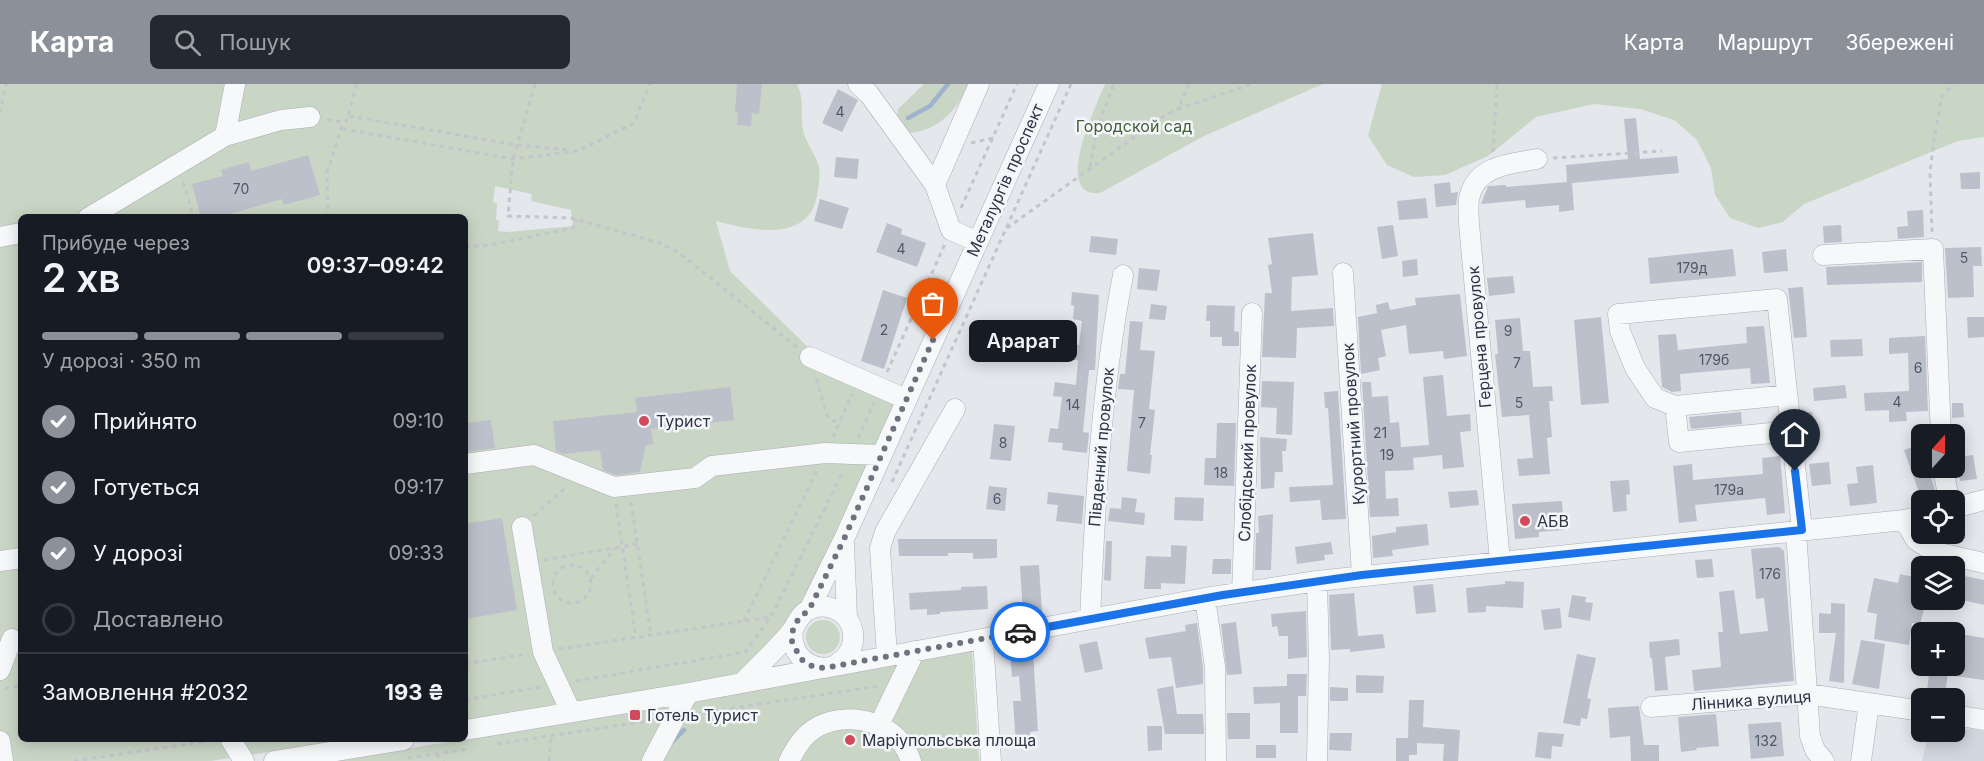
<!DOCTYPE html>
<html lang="uk">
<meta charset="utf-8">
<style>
body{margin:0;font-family:Inter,sans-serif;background:#242831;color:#f1f3f6;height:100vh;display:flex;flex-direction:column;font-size:22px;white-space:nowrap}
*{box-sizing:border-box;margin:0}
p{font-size:20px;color:#9ea1a6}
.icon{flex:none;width:33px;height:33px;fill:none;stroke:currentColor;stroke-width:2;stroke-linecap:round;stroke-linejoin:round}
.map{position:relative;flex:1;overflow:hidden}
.side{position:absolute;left:18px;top:130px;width:450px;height:528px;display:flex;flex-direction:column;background:#171b24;border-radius:9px;box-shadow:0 3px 15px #0003}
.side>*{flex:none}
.needle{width:39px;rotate:21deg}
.tools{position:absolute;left:1911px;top:340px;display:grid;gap:12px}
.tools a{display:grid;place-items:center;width:54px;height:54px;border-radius:9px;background:#171b24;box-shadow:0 3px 15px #0003;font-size:30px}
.pin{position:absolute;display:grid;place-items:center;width:51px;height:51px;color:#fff;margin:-62px -26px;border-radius:50% 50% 50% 0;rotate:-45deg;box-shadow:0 0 6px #0007}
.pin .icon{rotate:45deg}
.courier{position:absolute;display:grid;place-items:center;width:60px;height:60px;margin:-30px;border:4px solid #1a73e8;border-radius:50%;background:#fff;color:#222;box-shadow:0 2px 8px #0007}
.bubble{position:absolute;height:42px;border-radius:9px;background:#171b24;box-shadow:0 3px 15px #0003;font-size:20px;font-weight:600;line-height:42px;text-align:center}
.head em{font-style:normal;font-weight:600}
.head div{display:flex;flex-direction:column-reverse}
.head{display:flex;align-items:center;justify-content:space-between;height:102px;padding:0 24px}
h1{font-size:39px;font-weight:600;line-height:45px}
.bar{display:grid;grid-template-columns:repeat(4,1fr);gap:9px 6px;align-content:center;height:72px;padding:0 24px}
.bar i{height:8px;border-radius:4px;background:#363941}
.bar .selected{background:#8c9099}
.bar p{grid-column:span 4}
.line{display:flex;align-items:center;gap:15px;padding:0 24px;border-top:2px solid #363941}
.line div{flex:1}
ol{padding:0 24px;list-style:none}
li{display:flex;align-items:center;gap:18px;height:66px}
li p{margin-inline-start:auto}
li .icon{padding:6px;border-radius:50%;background:#8c9099;color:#fff;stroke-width:4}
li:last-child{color:#9ea1a6}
li i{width:33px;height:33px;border:3px solid #363941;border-radius:50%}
header{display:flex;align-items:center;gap:36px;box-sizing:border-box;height:84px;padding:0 30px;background:#8c9099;color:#fff}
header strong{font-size:28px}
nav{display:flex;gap:33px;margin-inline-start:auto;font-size:21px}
.search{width:420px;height:54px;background:#242831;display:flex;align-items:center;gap:15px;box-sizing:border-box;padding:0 21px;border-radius:9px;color:#9ea1a6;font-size:22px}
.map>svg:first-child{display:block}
</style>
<header>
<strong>Карта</strong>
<div class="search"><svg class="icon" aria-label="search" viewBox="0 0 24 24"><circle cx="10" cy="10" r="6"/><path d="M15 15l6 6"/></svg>Пошук</div>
<nav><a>Карта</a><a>Маршрут</a><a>Збережені</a></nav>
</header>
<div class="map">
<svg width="1984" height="677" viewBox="0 0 1984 677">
<rect width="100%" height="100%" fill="#e4e7ec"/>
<path fill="#d2d6de" d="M1955 643 1984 647V677H1922L1929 648H1954Z"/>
<path fill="#c9d6c5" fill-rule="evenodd" d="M0 0H797C806 20 799 31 804 50 807 60 814 69 818 79 821 90 819 100 817 111 809 160 750 146 716 137L730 187 814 269 902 308 804 521 740 591 465 636V134H21V656H344L211 677H0ZM495 102 532 110 531 117 571 126 573 142 508 148 498 147 499 136H496L497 119 493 118Z
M924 0H970C956 26 940 46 909 49L897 34 898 25Z
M1105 0H1323L1204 52 1100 109C1051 114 1097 20 1105 0Z
M1382 0H1984V53L1958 57 1804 120 1783 138 1758 144 1730 134 1715 111 1711 84 1697 56 1674 36 1640 25 1594 20 1536 33 1488 72 1445 91 1414 93 1387 81 1368 52Z
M806 553a17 17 0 1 1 34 0a17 17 0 1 1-34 0Z
M972 567 979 677H333L690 618Z"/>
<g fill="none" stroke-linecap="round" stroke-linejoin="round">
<path stroke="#9fb4cc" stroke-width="4.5" d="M908 34 930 22 948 0
M671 659 684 646"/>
</g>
<path fill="#bbc0ca" d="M737 0H762L759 30 752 29 751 42 737 41 738 29 735 28Z
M838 5 858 16 842 48 822 39Z
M1636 34 1640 75 1677 72 1679 89 1572 99 1574 126 1559 128V121L1526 124 1525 116 1481 120 1488 102 1506 101V103L1567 98 1566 81 1628 75 1624 35Z
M308 71 320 111 284 121 282 115 216 134H201L192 100 223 92 221 86 249 78 251 87Z
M836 73 859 75 857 95 834 93Z
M1980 88V105H1961L1960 89Z
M1450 98 1451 109 1458 108 1456 121 1436 123 1434 100Z
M1426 114 1428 134 1399 136 1397 117Z
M820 115 849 124 842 145 814 137Z
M1923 126 1924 153 1898 155 1897 143 1908 142 1907 127Z
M887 139 902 145 901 150 926 159 917 183 876 168Z
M1393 141 1398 172 1382 175 1377 143Z
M1841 141 1842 158 1824 159 1823 142Z
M1313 149 1318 191 1292 193 1291 227 1333 224 1334 242 1297 244 1296 274 1262 273 1265 209H1272L1268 181 1272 180 1268 154Z
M1091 152 1118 155 1116 171 1089 168Z
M1981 163 1982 182H1973L1974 213 1948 214 1945 164Z
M1733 165 1736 192 1650 200 1648 174Z
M1786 165 1788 187 1764 189 1762 168Z
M1417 175 1418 191 1403 193 1402 177Z
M1922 178V198L1827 201 1826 183Z
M1139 184 1160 186 1157 207 1137 205Z
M1513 192 1515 209 1489 212 1487 194Z
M1803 203 1807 253 1794 254 1788 204Z
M883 206 907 214 884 285 861 277Z
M1072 208 1099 211 1095 286H1089L1083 348 1089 349 1087 369 1062 366 1063 359 1048 358 1050 344 1058 345 1062 313 1053 312 1055 298 1076 301 1078 276 1066 275 1068 259 1079 261 1082 237 1073 235 1074 222 1071 221Z
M1460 210 1467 272 1444 275 1443 267 1409 270 1406 241 1381 246 1386 272 1378 274 1380 286 1361 290 1358 233 1377 229 1376 221 1388 218 1390 226 1416 221 1415 214Z
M1151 220 1167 222 1165 236 1149 235Z
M1207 221 1235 222 1234 247 1239 248V262H1222V253H1210V237H1206Z
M1601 233 1609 319 1581 321 1574 236Z
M1967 233H1984V253L1968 254Z
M1520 234 1523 267H1530L1533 303 1552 302 1553 317H1549L1552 353 1547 354 1550 390 1519 392 1517 375 1533 374 1529 331 1502 333 1495 270H1498L1495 236Z
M1130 237 1143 238 1140 266 1155 267 1149 325 1155 326 1150 371H1152L1150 390 1127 387 1134 306 1118 305 1120 290H1125Z
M1764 242 1770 299 1751 300 1750 284 1680 290 1681 307 1672 308 1662 303 1658 251 1676 250 1678 266 1747 259 1746 243Z
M1925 252 1928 327 1906 328 1907 337 1889 338V326L1865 327 1864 309 1909 307 1908 269 1889 270V254Z
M1862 255 1863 272 1831 273 1830 256Z
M1443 291 1447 332 1470 330 1471 347 1460 348 1464 383 1443 385 1442 371 1413 374 1414 386 1385 387 1386 415 1398 414 1399 432 1370 433 1362 298H1371L1372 313 1388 312 1390 339 1399 338 1401 363 1429 361 1423 293Z
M1262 297 1294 298 1292 351 1276 350 1277 324 1261 323Z
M1845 301 1847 314 1814 317 1813 304Z
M730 303 734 336 651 345 653 360 646 361 640 388 616 391 603 386 600 366 564 370 556 367 553 337 637 328 635 314Z
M1338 307 1346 435 1322 436 1320 416 1290 418 1289 403 1333 401 1328 324H1325L1324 308Z
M1952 319H1963L1964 333 1952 334Z
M1741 328 1742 340 1691 345 1689 333Z
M1812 328 1816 366 1806 368 1801 329Z
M491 336 495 364 465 368V339Z
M1217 339H1236L1234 402 1204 401 1205 374H1216Z
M994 340 1015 342 1011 377 990 375Z
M1260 353 1287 355 1286 367H1282L1283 388H1275L1274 404 1261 405Z
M1917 362 1922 374V384H1928L1935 406 1920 411 1904 366Z
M1973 371 1977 395 1960 397 1957 373Z
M1780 372 1785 429 1767 431 1765 414 1695 421 1697 437 1679 439 1673 382 1692 380 1693 396 1763 390 1762 374Z
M1829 378 1831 400 1812 402 1809 380Z
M1873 381 1877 419 1850 422 1847 400 1858 399 1856 383Z
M1629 396 1630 410 1626 411 1627 427 1613 428 1610 397Z
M989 402 1007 404 1005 427 986 425Z
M1477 406 1479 421 1450 424 1448 408Z
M1048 408 1084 412 1082 440 1056 437 1058 421 1047 420Z
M1122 413 1137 415 1135 428 1145 429 1144 441 1108 437 1110 424 1121 425Z
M1175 413 1204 414 1203 437 1174 436Z
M1562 417 1564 446 1539 448V453L1515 455 1512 420Z
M1273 430 1271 486H1255L1256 449H1259L1258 432Z
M502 434 517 526 465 535V440Z
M1427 440 1429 461 1392 466 1393 472 1373 474 1372 452 1396 448V443Z
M898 455H997V474L973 475V469H948V472H899Z
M1106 457H1112L1111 497 1104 496Z
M1331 458 1333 470 1324 471 1325 476 1297 480 1295 463Z
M1171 461 1187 462 1185 500 1161 499V505H1144L1146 472 1171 473Z
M1779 463 1784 467 1794 597 1694 607 1692 586 1721 583 1718 548H1723L1719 508 1734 506 1740 550 1768 547 1764 514 1756 515 1751 465Z
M1213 475H1231V490H1212Z
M1712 475 1714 493 1697 494 1695 476Z
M1039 481 1042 529 1023 530 1020 482Z
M1900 490 1922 495V516H1926L1920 541 1912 539 1909 561 1874 555 1877 530 1867 528 1874 494 1898 499Z
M1954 490 1984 496V521L1954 514Z
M1505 497 1524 498 1523 524 1486 522V528L1468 529 1466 504 1505 500Z
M1433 500 1436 528 1416 530 1413 502Z
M987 502 988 525 940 528V530L927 531V525L910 526 909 509 961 506V503Z
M1354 509 1358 552 1383 550 1385 564 1350 568V565L1331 566 1329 511Z
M1572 511 1586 513 1585 518 1593 519 1590 537 1568 533Z
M1831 519 1845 520 1844 599 1829 597 1836 549H1819V529L1831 530Z
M1560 524 1562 544 1544 546 1541 526Z
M1306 527 1307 573 1288 575V552H1279L1277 542 1272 543 1271 530Z
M1236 538 1242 590 1227 591 1221 540Z
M1197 539 1203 584V600L1176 604 1171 573 1149 575 1145 554 1186 547 1185 541Z
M1960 550 1984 554V596L1954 592Z
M1679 555 1680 571 1665 573 1668 606 1655 607 1652 574H1650L1649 558Z
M1861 556 1885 560 1879 605 1852 600Z
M1097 557 1103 585 1085 589 1079 561Z
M1033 568 1038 647 1030 648 1031 660 1016 661 1013 617H1021L1019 592 1012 593 1010 569Z
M1577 570 1596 574 1587 614 1591 615 1587 635 1581 634 1580 642 1563 639Z
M1930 582H1949L1945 609 1927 607Z
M1287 590H1307L1306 612H1298V649H1280V619L1254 620 1253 603 1287 602Z
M1356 591 1384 592 1383 609H1356Z
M1173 602 1177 630H1203L1204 650H1165L1157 605Z
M1330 603 1348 604V617H1330Z
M1409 616H1424L1423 643 1460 646 1458 677H1443L1444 660 1417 659V671H1409V677H1396V654H1408Z
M1639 622 1644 661H1659V677H1631L1630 652 1610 654 1608 624Z
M1227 629H1250V655H1228Z
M1716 630 1719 662 1696 664 1697 666 1681 668 1678 633Z
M1781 638 1784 672 1751 675 1748 640Z
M1147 642H1162V666L1148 667Z
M1538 648 1564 650 1562 663 1552 662 1551 675 1535 673Z
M1330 649H1352L1351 667 1329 666Z
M1256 661H1276V674H1256Z"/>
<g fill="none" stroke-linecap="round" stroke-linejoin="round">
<defs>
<path id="minor" d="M858 0 869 10 935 101 951 146 978 158
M225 52 235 0
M935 101 979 0
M88 134 225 52 281 36 310 33
M0 153 21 149
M1823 171 1933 165 1941 351
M1343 189 1362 491
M810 273 906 315
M1787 311 1675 322 1655 314 1635 284 1620 247 1618 230 1777 215 1802 446
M1675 322 1679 358 1791 347
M465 380 534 371 614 403 695 394 712 382 825 369 881 371
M1943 384 1949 417
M1954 424 1984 416
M1904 436 1916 456 1935 468 1984 479
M522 443 543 568 571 628
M1796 447 1810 652 1815 666 1824 677
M0 477 21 474
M1500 477 1469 140C1469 131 1467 120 1470 111 1478 81 1511 80 1537 75
M1317 497 1319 576 1317 677
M1242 508 1252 229
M1205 514 1215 583 1216 677
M809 526 844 455 1049 0
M1090 535C1095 420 1101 305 1123 191
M793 545C790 567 803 582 824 584L1205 514 1317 497 1904 436 1922 432
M983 555 991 677
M887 572 880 464 885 448 955 325
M835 581C853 571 859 552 847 534L844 459
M0 586 12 555
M742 599C758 582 776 566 791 548 797 540 799 531 808 526 822 519 837 523 847 534
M1651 623 1807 610 1922 627
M1954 631 1984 636
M879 641 915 567
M465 646 688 609 823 584
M231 656 244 677
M0 657 3 677
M274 677 404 656
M652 677 688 609
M789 677C796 663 804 650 819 642 852 626 899 639 911 677
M1861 677 1869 619"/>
</defs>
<use href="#minor" stroke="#a9aeb7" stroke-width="21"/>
<path stroke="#c2c5cb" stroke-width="3" stroke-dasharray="4.5 4.5" stroke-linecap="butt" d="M357 0 344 45 513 75 578 67 634 39 650 0
M535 0 513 75 508 132 572 134 660 159 678 168 797 263
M1189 0 1178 25 1252 0
M0 29 6 0
M349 32 517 61 570 66
M327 36 345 38
M971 59 993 54
M1493 68 1497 0
M1553 74 1662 67
M1090 83 1097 44 1114 0
M183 98 194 134
M961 124 1017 0
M328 134 327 89 343 38
M1007 144 1164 32 1178 25
M1932 148 1930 88 1934 57 1942 12 1954 0
M465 163 489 161 573 144 576 135
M887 288 945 160
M816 295 828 334 839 339
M833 353 852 310
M858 354 874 319
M892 398 1071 0
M631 418 651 551
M616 420 636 554
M534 432 567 402
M544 476 637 460
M553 500a19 19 0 1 1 38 0a19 19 0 1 1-38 0Z
M591 494 614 465
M744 537 817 386
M559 565 771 533
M465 580 526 570
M576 597 745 568 771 533 843 387
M5 604 21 602
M465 616 540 603
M695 630 879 602
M497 660 653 636
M436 671 444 677
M408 674 469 665
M74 677 214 656
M549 677 551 652"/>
<use href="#minor" stroke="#f7f8fa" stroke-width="20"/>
</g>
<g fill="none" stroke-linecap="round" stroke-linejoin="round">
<path stroke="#6c737f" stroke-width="6" stroke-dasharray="0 10.8" d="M933 256 844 455 809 526 799 534 793 545 792 558 801 575 812 582 824 584 1020 548"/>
<path stroke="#1a73e8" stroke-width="8" d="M1020 548 1223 511 1362 491 1802 446 1795 387"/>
</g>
<g fill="#d1495b" stroke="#f4f6f9" stroke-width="2">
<circle cx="644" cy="337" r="6"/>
<circle cx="1525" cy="437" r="6"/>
<rect x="629" y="625" width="12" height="12" rx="3"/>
<circle cx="850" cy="656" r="6"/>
</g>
<g text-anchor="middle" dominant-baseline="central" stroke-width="5" stroke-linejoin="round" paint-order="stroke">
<g font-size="14" fill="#4f5766">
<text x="840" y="27">4</text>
<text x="241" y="104">70</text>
<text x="901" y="164">4</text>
<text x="1964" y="173">5</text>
<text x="1692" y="183">179д</text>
<text x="884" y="245">2</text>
<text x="1508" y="246">9</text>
<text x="1714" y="275">179б</text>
<text x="1517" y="278">7</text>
<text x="1918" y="283">6</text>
<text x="1897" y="317">4</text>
<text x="1519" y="318">5</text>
<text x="1073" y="320">14</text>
<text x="1142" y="338">7</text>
<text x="1380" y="348">21</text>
<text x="1003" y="358">8</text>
<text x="1387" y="370">19</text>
<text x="1221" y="388">18</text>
<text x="1729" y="405">179а</text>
<text x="997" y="414">6</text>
<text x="1770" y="489">176</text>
<text x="1766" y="656">132</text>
</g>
<g font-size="16" fill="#3f6138" stroke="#f4f6f9">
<text x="1134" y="42">Городской сад</text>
</g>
<g font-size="16" fill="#2b3445" stroke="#f4f6f9">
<text transform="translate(1005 96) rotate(-66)">Металургів проспект</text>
<text transform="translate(1479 253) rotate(-95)">Герцена провулок</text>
<text transform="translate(1353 340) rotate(-94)">Курортний провулок</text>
<text transform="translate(1101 363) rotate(-85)">Південний провулок</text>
<text transform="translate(1247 369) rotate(-88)">Слобідський провулок</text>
<text transform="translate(1751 616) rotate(-4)">Лінника вулиця</text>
</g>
<g font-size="16" fill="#2b3445" stroke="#f4f6f9" text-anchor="start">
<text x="656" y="337">Турист</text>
<text x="1537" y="437">АБВ</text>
<text x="647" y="631">Готель Турист</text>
<text x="862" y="656">Маріупольська площа</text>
</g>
</g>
</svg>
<div class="tools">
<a><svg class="needle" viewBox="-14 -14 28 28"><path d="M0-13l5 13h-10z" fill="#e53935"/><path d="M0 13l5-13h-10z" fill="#9ea1a6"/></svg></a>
<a><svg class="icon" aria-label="locate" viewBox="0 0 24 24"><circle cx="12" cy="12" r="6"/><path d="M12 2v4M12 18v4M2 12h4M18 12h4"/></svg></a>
<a><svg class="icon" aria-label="layers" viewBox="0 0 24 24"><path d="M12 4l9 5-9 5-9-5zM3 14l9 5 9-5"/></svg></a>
<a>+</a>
<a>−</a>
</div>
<div class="pin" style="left:933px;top:256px;background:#ea580c"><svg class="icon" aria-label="bag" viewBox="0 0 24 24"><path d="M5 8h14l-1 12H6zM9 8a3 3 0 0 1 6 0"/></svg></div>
<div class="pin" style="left:1795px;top:387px;background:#1f2937"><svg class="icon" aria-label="home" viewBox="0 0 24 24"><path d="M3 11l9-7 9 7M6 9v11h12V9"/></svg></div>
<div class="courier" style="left:1020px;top:548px"><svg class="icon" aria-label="car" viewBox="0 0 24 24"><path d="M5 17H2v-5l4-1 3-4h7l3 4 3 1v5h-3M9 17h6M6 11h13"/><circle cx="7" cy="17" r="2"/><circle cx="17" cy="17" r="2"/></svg></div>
<div class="bubble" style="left:969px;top:236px;width:108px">Арарат</div>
<section class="side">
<div class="head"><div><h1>2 хв</h1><p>Прибуде через</p></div><em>09:37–09:42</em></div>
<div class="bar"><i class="selected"></i><i class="selected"></i><i class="selected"></i><i></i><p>У дорозі · 350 m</p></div>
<ol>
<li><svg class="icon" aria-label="check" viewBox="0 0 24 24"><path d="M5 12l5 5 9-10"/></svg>Прийнято<p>09:10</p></li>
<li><svg class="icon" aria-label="check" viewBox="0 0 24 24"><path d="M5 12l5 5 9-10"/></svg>Готується<p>09:17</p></li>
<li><svg class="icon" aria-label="check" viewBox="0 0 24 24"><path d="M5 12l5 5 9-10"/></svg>У дорозі<p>09:33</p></li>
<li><i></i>Доставлено</li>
</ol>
<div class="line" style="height:78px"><div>Замовлення #2032</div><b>193 ₴</b></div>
</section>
</div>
